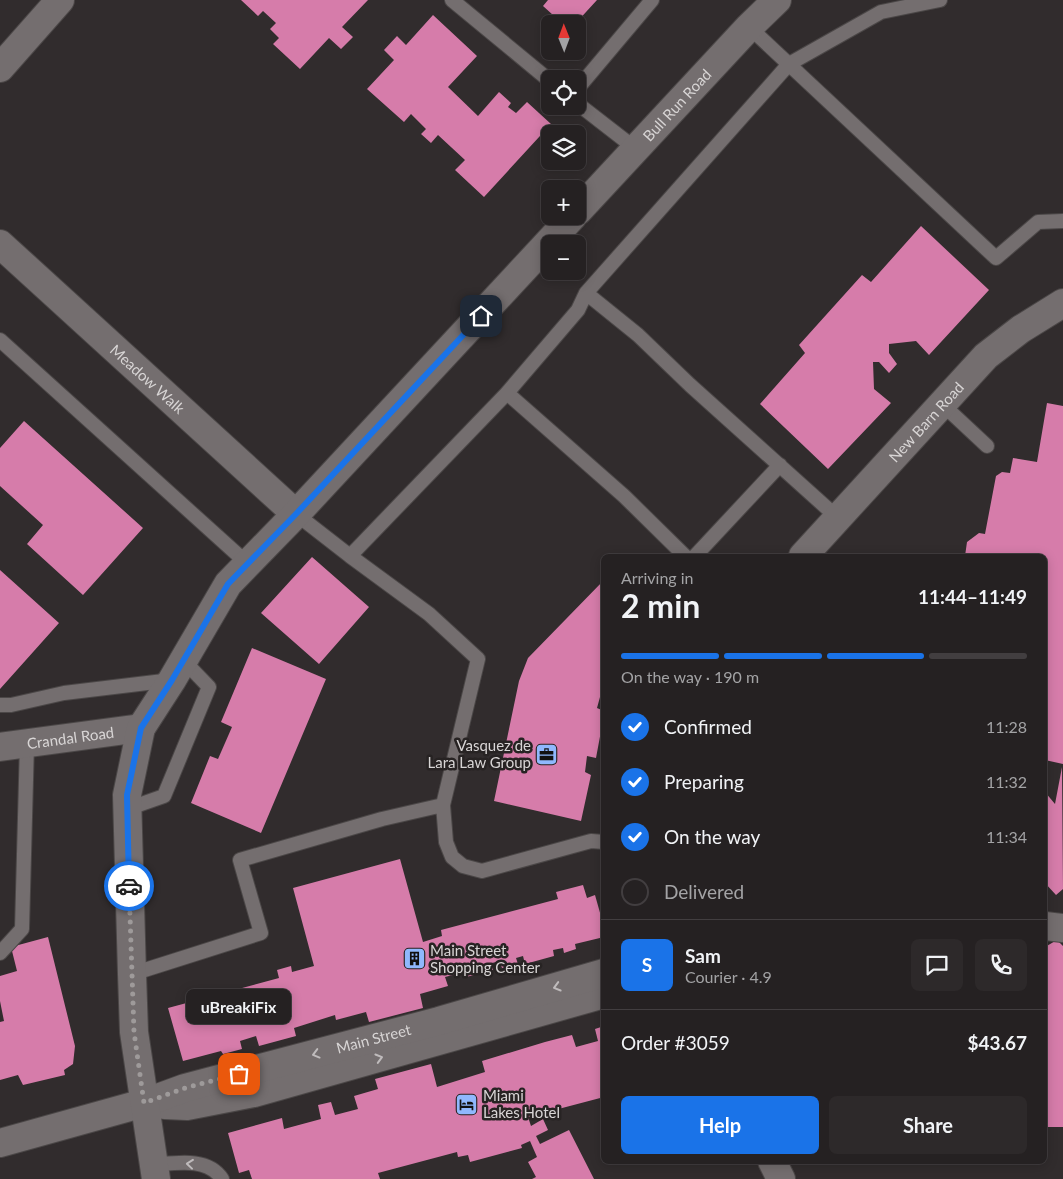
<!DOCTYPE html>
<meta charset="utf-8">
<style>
body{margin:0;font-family:Lato,sans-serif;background:#2d292a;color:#f1f3f6;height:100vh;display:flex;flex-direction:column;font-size:19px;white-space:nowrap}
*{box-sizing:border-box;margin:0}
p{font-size:16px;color:#a3a3a5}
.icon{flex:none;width:28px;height:28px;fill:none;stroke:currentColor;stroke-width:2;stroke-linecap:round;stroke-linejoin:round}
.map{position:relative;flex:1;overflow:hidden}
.drawer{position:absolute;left:601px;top:554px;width:446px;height:610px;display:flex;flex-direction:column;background:#252122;border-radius:8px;box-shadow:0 2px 12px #0003,0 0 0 1px #423e40}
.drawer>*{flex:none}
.needle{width:32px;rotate:359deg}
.fabs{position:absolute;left:541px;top:15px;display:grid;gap:10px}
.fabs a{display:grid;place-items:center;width:45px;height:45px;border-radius:8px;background:#252122;box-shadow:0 2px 12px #0003,0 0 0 1px #423e40;font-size:25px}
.pin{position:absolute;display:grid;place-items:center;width:42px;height:42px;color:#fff;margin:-21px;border-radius:10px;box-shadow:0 2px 8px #0006}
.courier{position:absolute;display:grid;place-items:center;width:50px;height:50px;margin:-25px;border:4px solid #1a73e8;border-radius:50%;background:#fff;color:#222;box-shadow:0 1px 6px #0007}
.bubble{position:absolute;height:35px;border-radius:8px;background:#252122;box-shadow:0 2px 12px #0003,0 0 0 1px #423e40;font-size:16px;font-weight:700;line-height:35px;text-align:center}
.summary em{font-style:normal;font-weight:700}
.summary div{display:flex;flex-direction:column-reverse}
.summary{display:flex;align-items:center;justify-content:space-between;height:85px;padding:0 20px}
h1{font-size:32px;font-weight:700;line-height:38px}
.bar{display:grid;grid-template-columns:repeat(4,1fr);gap:8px 5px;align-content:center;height:60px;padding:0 20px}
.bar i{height:6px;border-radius:4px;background:#423e40}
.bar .current{background:#1a73e8}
.bar p{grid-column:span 4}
.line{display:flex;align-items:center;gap:12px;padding:0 20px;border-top:1px solid #423e40}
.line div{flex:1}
.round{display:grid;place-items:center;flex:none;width:52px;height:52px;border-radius:8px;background:#2d292a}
ol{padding:0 20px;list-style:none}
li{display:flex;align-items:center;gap:15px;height:55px}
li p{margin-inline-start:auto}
li .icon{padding:5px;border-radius:50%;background:#1a73e8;color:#fff;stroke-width:4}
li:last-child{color:#a3a3a5}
li i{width:28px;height:28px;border:2px solid #423e40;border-radius:50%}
.button{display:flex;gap:10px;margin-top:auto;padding:10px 20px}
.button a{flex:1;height:58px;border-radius:8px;background:#1a73e8;color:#fff;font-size:20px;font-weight:700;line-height:58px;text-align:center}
.button a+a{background:#2d292a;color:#f1f3f6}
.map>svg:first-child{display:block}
</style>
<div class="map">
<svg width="1063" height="1179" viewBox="0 0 1063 1179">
<rect width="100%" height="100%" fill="#312c2d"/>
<path fill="#d67caa" d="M241 0H368L342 27 353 37 341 49 329 38 300 69 273 44 279 38 270 29 276 23 263 11 258 16Z
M548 0H597L575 24H563L543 6Z
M433 15 477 56 448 87 478 116 499 92 511 103 508 107 516 113 527 102 551 124 484 197 455 170 465 160 438 135 431 143 421 134 426 129 411 114 404 122 367 89 394 60 384 50 397 36 406 45Z
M921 226 989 290 929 355 916 341 889 344V353L897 364 889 373 879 362H873L874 389 891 403 828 469 760 404 805 353 799 345 862 275 871 282Z
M1047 403 1063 406V764L1045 760V556H965L967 542 979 533 985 534 996 476 1002 472 1010 473 1013 458 1037 462Z
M24 421 143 528 83 595 27 544 43 525 0 486V448Z
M312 557 369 607 319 664 261 613Z
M0 570 59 623 0 689Z
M604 580V699L600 697 597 708 604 711V715L596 758 587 756 585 772 591 775 581 821 494 801 519 681 528 658Z
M252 648 326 679 261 833 191 803 210 756 218 759 232 727 221 722Z
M1062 767 1063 889 1056 895 1045 883V792L1055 804Z
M400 859 423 942 442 936 441 930 558 899 556 892 583 885 587 898 595 895 604 927V937L575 944 576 949 564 953 563 948 553 950 554 956 525 964 523 956 516 958 518 964 502 968 500 961 492 963 493 970 466 977 464 972 445 977 448 986 420 994 423 1008 369 1022 366 1012 336 1020 335 1015 294 1028 296 1036 259 1046 256 1036 240 1041 242 1049 223 1054 221 1051 183 1061 168 1008 279 978 277 970 291 966 292 972 314 966 293 888Z
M48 937 75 1046 73 1064 64 1070 65 1075 23 1085 18 1075 0 1080V1022L4 1021 0 1001V976L17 971 11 947Z
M1057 940 1063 946V1127H1045V947Z
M604 1026V1097L528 1117 531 1126 543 1119 548 1130 536 1136 540 1144 569 1130 594 1179H532L536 1177 528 1162 537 1157 530 1141 521 1145 522 1148 470 1162 468 1155 458 1157 457 1152 378 1173 380 1179H252L249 1170 239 1173 228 1133 282 1118 284 1129 321 1119 318 1105 331 1102 335 1115 358 1109 354 1096 378 1089 375 1079 431 1064 437 1087 485 1072 482 1061 545 1042 572 1035 576 1047 598 1041 595 1029Z"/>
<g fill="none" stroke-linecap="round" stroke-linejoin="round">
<defs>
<path id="service" d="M452 0 550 81
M749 27 996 258 1038 222 1063 221
M578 88 652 0
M578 104 636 149
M0 340 248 564
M507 393 624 496 685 556
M942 404 987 446
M296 514 350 556 507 393 578 310 586 293
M838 518 690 385 638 335 586 293 789 64 881 12 940 0
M350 556 429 614 478 659 443 805 446 842 452 857 463 866 482 871 591 841 604 842
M695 556 780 465
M0 705H11L64 693 172 680
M127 809 164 796 209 687 184 661
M0 953 22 929 27 743
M132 974 261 933 240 860 382 819 443 805
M154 1165C176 1163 208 1157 222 1179"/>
<g id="minor">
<path id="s1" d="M578 211 749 27 777 0"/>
<path id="s2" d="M0 244 296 514"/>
<path id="s3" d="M803 556 986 356 1021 329 1063 303"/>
<path id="s4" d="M0 747 141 728"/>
<path d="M1045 926 1063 928"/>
<path d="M165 1105 187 1106 254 1093 604 994"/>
<path id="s5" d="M0 1143 144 1103 185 1088 439 1021 604 973"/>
<path d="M772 1161 781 1179"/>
<path d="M156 1179 134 1032 132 974 127 795 141 728 172 680 228 584 296 514 573 216"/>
</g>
<path id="tertiary" d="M0 68 60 0"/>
</defs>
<use href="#service" stroke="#4b4747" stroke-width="16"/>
<use href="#minor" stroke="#4b4747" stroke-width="30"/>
<use href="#tertiary" stroke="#4b4747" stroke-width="30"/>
<use href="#service" stroke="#746e6f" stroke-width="14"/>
<use href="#minor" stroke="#746e6f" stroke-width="28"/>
<use href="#tertiary" stroke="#746e6f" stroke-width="28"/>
</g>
<defs><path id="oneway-chevron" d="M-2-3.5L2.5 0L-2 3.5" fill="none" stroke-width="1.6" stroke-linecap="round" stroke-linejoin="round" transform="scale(1.25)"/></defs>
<g stroke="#bfbbbc">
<use href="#oneway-chevron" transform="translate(557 987) rotate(164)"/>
<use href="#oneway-chevron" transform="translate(316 1054) rotate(165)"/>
<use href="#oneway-chevron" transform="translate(379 1058) rotate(-16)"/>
<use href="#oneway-chevron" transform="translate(190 1164) rotate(-174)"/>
</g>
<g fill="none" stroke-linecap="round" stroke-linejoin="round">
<path stroke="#9e9a9a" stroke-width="5" stroke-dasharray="0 9" d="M129 886 134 1032 144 1103 185 1088 239 1074"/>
<path stroke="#1a73e8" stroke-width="6" d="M129 886 127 795 141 728 172 680 228 584 296 514 481 316"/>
</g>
<defs>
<symbol id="office-square" viewBox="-11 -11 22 22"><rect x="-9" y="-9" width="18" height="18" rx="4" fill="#8fb8fd" stroke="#272323"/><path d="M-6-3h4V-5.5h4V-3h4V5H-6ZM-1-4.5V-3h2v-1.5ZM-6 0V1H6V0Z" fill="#111"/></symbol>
<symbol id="building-square" viewBox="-11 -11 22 22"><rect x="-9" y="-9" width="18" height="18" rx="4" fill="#8fb8fd" stroke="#272323"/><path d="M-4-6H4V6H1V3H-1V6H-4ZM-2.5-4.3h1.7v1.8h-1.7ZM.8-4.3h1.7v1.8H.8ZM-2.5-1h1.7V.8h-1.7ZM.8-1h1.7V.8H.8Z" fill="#111"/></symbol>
<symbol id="hotel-square" viewBox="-11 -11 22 22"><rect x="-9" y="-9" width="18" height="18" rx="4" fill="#8fb8fd" stroke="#272323"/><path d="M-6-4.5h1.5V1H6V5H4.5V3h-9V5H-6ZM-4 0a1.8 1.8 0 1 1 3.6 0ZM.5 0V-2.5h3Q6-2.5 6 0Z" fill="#111"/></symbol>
</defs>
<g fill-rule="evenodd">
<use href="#office-square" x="534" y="742" width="25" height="25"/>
<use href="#building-square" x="402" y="946" width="25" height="25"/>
<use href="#hotel-square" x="454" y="1092" width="25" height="25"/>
</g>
<g text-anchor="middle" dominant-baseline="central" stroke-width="5" stroke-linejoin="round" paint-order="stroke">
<g font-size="15" fill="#d8d5d5" stroke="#272323">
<text stroke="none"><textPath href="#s1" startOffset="145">Bull Run Road</textPath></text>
<text stroke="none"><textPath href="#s2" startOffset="200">Meadow Walk</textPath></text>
<text stroke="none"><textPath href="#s3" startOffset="182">New Barn Road</textPath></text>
<text stroke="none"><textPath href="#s4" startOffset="71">Crandal Road</textPath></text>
<text stroke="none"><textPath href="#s5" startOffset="388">Main Street</textPath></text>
</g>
<g font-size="15" fill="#d8d5d5" stroke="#272323" text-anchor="start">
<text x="531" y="745" text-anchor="end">Vasquez de<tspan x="531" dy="17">Lara Law Group</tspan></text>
<text x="430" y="950">Main Street<tspan x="430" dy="17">Shopping Center</tspan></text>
<text x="483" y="1095">Miami<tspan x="483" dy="17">Lakes Hotel</tspan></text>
</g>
</g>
</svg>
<div class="fabs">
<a><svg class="needle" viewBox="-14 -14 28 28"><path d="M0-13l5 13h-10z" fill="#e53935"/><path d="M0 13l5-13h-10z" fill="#a3a3a5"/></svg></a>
<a><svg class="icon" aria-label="locate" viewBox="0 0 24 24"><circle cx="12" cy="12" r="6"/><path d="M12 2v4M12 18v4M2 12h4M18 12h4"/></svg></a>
<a><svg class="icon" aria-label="layers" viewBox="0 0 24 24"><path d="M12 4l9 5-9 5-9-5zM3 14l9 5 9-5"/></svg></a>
<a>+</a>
<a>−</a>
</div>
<div class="pin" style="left:239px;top:1074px;background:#ea580c"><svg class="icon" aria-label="bag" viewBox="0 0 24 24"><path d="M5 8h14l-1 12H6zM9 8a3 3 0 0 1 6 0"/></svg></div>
<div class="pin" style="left:481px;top:316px;background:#1f2937"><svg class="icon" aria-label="home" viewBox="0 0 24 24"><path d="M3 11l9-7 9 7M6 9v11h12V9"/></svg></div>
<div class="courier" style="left:129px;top:886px"><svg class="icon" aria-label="car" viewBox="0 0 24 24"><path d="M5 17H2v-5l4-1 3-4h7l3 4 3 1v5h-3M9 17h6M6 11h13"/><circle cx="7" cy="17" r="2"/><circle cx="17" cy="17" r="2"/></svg></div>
<div class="bubble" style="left:186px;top:989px;width:105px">uBreakiFix</div>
<section class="drawer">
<div class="summary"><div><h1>2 min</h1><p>Arriving in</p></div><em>11:44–11:49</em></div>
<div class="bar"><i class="current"></i><i class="current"></i><i class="current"></i><i></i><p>On the way · 190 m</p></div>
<ol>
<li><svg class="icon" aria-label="check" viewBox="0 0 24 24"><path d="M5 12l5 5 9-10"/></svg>Confirmed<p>11:28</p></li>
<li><svg class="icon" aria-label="check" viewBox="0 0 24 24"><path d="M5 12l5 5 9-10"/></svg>Preparing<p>11:32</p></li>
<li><svg class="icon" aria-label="check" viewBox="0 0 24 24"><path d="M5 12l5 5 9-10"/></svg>On the way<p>11:34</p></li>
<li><i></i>Delivered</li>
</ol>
<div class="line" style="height:90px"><b class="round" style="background:#1a73e8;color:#fff">S</b><div><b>Sam</b><p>Courier · 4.9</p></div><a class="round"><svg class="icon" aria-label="chat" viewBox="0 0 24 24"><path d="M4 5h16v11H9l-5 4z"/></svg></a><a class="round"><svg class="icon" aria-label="phone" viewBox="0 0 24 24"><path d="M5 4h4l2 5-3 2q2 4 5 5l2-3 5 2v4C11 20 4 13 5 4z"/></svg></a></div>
<div class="line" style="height:65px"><div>Order #3059</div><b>$43.67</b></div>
<div class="button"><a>Help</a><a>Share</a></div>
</section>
</div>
